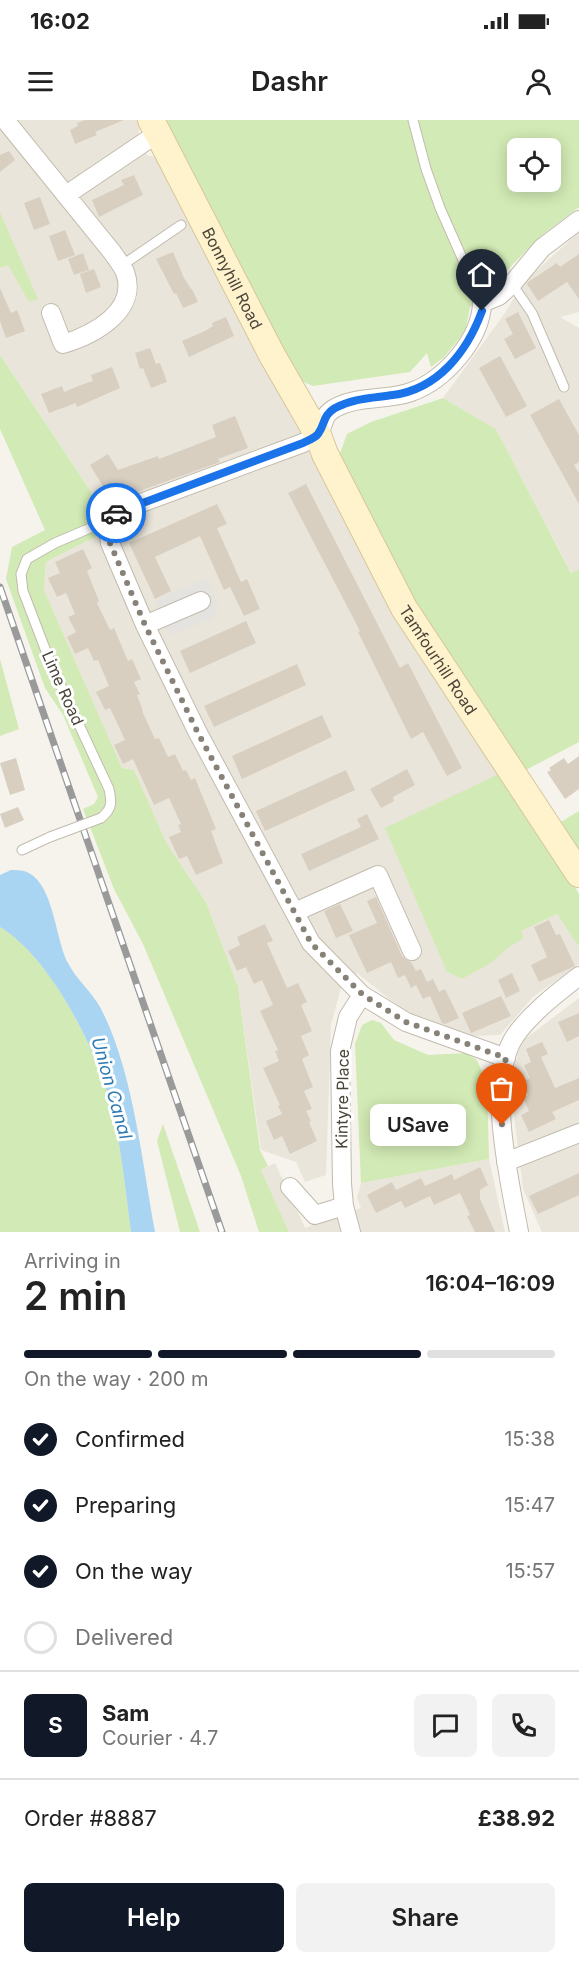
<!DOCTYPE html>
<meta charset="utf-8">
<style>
body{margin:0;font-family:Inter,sans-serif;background:#f2f2f2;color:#222;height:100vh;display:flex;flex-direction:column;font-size:22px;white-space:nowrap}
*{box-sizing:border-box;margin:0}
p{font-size:20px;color:#767676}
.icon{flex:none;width:33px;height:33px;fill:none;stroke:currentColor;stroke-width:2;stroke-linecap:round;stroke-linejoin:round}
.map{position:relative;height:1112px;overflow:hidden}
.sheet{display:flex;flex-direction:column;background:#fff;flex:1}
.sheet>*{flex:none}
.buttons{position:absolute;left:507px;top:18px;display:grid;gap:12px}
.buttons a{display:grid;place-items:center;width:54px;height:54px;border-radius:9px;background:#fff;box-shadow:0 3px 15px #0003;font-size:30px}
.pin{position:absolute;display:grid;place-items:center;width:51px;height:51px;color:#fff;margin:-62px -26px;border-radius:50% 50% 50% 0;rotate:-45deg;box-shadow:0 0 6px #0007}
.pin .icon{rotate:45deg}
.courier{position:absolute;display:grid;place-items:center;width:60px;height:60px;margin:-30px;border:4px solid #1a73e8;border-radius:50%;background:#fff;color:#222;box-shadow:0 2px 8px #0007}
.bubble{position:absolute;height:42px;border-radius:9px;background:#fff;box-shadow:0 3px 15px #0003;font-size:20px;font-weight:600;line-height:42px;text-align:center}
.headline em{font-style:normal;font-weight:600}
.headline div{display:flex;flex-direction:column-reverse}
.headline{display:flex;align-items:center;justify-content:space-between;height:102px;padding:0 24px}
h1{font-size:39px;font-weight:600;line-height:45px}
.bar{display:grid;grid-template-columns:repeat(4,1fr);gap:9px 6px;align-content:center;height:72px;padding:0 24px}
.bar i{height:8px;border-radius:4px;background:#e0e0e0}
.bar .current{background:#111827}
.bar p{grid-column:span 4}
.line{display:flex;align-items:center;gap:15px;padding:0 24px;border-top:2px solid #e0e0e0}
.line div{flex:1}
.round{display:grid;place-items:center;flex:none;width:63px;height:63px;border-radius:9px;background:#f2f2f2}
ol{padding:0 24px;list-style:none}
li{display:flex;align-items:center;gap:18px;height:66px}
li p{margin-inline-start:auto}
li .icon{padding:6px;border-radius:50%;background:#111827;color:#fff;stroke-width:4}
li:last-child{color:#767676}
li i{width:33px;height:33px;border:3px solid #e0e0e0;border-radius:50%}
.primary-button{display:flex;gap:12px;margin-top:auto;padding:12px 24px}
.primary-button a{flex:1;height:69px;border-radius:9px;background:#111827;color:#fff;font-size:24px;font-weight:600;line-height:69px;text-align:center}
.primary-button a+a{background:#f2f2f2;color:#222}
.status{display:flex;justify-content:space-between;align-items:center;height:42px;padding:0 30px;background:#fff;direction:ltr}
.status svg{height:16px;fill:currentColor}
header{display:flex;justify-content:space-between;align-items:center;height:78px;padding:0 24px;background:#fff;font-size:27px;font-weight:600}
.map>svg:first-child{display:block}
</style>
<div class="status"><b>16:02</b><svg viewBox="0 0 49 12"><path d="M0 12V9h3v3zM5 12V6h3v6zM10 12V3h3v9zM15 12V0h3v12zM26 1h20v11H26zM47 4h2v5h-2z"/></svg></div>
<header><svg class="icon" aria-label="menu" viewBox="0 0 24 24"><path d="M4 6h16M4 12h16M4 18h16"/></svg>Dashr<svg class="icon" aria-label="person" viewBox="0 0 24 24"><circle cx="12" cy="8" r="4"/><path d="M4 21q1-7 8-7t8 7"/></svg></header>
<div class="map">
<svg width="579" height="1112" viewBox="0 0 579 1112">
<rect width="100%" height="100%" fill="#f6f3ec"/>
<path fill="#eae5da" d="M0 0H139L141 4 137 17 147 35 159 38 391 488 501 653 447 852 462 859 491 843 508 828 524 818 520 811 557 794 579 827V844L533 877 500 915 473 916 403 890 357 853 341 868 331 905 326 1055 305 1062 296 1042 261 1030 238 867 206 782 167 724 134 650 122 648 44 470 46 442 99 415 101 387 0 235V148L8 144 29 181 37 179 0 92Z
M579 112V192L560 197 579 208V449L572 454 496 309 443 278 505 193 523 163Z
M579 878V1112H542L523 1069 510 963 521 922Z
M489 1039 505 1112H289L261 1050 275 1043 305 1108 361 1088 357 1078 361 1063Z"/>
<path fill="#d2eab5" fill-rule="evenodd" d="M163 0H579V87L542 115 470 187 466 208 459 219 444 237 431 247 427 233 410 252 313 266 293 257ZM518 28H550V62H518Z
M0 92 38 179 29 182 8 145 0 148Z
M0 235 101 387 99 415 46 442 44 470 122 648 134 650 167 724 206 782 238 867 260 1030 268 1046 261 1050 289 1112H259L241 1056 143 824 114 769 83 689 94 684 98 677 63 595 45 568 6 459 12 427 45 410 0 309Z
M443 278 496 309 571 453 579 449V622L524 651 419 490 339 336 347 314 371 302Z
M0 539 19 609 0 616Z
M501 653 579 774V827L557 794 521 811 524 818 508 828 491 843 462 859 447 852 385 708Z
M579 691V734L559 703Z
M0 807C53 839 102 939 114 998 122 1035 126 1074 131 1112H0Z
M372 900 381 903 394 920 428 935 466 933 477 940 487 964 489 1039 361 1063 355 924 362 905Z
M163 1004 200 1112H180L157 1021Z"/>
<path fill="#e5e3e0" d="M206 458 218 486 212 499 170 515 155 481Z"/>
<path fill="#a9d4f2" d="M11 750C15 750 20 750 24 751 54 760 55 819 68 843 76 859 91 871 100 887 133 949 142 1042 155 1112H131C126 1074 122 1035 114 998 102 939 53 839 0 807V755Z"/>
<path fill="#d8cfc1" d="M85 0H124L95 12 97 15 75 24 70 10 78 6 77 3Z
M9 31 15 40 0 52V35Z
M134 55 143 75 99 97 92 80 124 65 121 60Z
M40 77 50 104 34 110 24 83Z
M65 110 75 135 58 141 49 116Z
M173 132 184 158 191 169H192L198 182 183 188 176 173 174 174 156 139Z
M83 133 89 150 74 155 68 139Z
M579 134V179L567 162 538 181 527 164 528 162 557 143 560 147Z
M94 149 101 167 86 173 80 154Z
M0 168 11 193 17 190 25 211 6 218 0 201Z
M518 192 536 228 515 239 504 219 513 214 505 199Z
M226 197 234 216 189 237 182 221 205 211 213 206 212 203Z
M150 228 156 244 160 243 167 262 151 268 143 248 140 249 135 233Z
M500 236 527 286 506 297 479 248Z
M112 247 120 268 77 287 76 283 49 293 41 274 62 266 64 272 81 265 93 261 91 255Z
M559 279 579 315V342L574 345 579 353V384L530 295Z
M235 296 248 328 218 339 220 342 112 381 90 345 108 334 118 350 158 336 159 339 216 317 212 305Z
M306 364 400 548 408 543 462 648 447 656 423 612 411 619 358 512 360 511 288 373Z
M217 384 227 404 217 408 241 462 247 459 260 489 244 496 230 467 224 470 200 416 155 437 171 471 155 479 129 423Z
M83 429 92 448 87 451 99 481 97 483 110 510 114 508 128 541 132 539 141 559 134 562 140 574 137 575 143 591H142L155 619 159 618 168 637 175 634 183 651 186 650 191 660 195 658 216 709 211 711 223 743 196 755 187 736 179 739 169 717 181 712 178 705 181 704 169 678 154 685 133 639 123 644 114 625 125 620 110 588 105 590 96 572 109 566 98 540 94 541 88 528 75 534 67 517 76 512 68 497 75 494 66 473 57 477 48 458 60 453 55 442Z
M246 501 256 523 190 553 180 531Z
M297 544 306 565 214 607 204 586Z
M322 595 332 617 242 659 232 636Z
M579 636V669L565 679 547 652 551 650 549 648 564 638 568 644Z
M16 638 25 670 10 675 0 643Z
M407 649 415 665 393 677 394 681 381 688 370 669Z
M346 650 355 670 265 711 256 691Z
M18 687 24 700 5 708 0 694Z
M367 694 379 719 309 751 301 734 361 707 357 699Z
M376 777 402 836 411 842 416 851 421 849 427 862 433 859 439 872 423 879 416 865 411 868 405 855 398 858 391 842 367 853 349 815 377 803 367 781Z
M340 784 353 811 336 818 324 791Z
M549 800 556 815 560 814 575 846 539 862 531 845 547 837 534 807Z
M265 804 273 821 267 823 287 868 298 863 307 882 301 885 312 911 301 916 309 935 302 939 313 967 304 971 312 989 306 991 311 1001 309 1002 317 1021 290 1034 282 1016 274 1020 266 1001 282 994 278 986 280 985 263 948 279 941 275 931 278 930 260 891 273 885 262 860 254 864 246 847 237 851 228 831 240 825 237 817Z
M512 853 520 871 506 878 498 860Z
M445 869 459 898 445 904 442 903 430 876Z
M501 876 511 896 471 913 462 893Z
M579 893V916L567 922 558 902Z
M542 922 548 934 541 937 555 968 579 958V980L552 992 556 999 529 1012 521 995 529 991 523 978 528 975 522 962 530 958 524 945 531 942 526 929Z
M480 1047 488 1065 480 1070V1079L495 1112H475L467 1096 470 1095 460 1073 434 1085 430 1076 405 1088 401 1081 376 1093 367 1075 392 1062 396 1070 421 1058 425 1066 452 1054 454 1060Z
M579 1053V1075L538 1094 529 1076Z"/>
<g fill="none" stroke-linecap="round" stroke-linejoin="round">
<defs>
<path id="service" d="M413 0 426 49 440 88 482 183
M121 146 181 105
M512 164 532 193 564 267
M101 698C112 689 112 683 109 669L52 547 23 471 21 454 27 439 55 423 109 400
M22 730 50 717"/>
<path id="minor" d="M5 0 112 132C116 138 122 145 125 152 139 191 93 215 63 224L51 193
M66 75 158 13
M145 505 201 481
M295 792 378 755 412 831
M506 938 406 902 362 875 311 823 198 613 145 505 110 423C107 404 107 397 125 389L303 323C307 321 315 318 318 314 326 303 321 296 335 288 359 275 386 281 411 272 445 260 481 219 482 183L499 176 512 164 542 128 579 100
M506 1042 579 1013
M290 1067 315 1095 344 1086
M351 1112 344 1086 342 1064 340 931 348 897 362 875
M519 1112C510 1062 485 961 515 916 531 893 556 874 579 856"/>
<g id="secondary">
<path id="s1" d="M151 0 272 235 318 315 325 334 404 488 579 754"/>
</g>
</defs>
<use href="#service" stroke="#c2bbae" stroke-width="11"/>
<use href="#minor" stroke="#c2bbae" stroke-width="20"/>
<use href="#secondary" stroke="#d6c79b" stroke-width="28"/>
<use href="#service" stroke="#fff" stroke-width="9"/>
<use href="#minor" stroke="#fff" stroke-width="18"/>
<use href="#secondary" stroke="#fff3cd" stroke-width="26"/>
<defs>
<path id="rail" d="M0 467 222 1112"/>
</defs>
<use href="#rail" stroke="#9a9a9a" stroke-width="7"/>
<use href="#rail" stroke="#fff" stroke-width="4.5" stroke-dasharray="14" stroke-linecap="butt"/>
<defs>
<path id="service-bridge" d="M50 717 101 698"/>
</defs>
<use href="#service-bridge" stroke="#c2bbae" stroke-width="11" stroke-linecap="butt"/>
<use href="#service-bridge" stroke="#fff" stroke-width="9"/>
</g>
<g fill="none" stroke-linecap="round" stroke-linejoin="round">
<path stroke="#878178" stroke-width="6" stroke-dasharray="0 10.8" d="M116 393C107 402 108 410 110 423L145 505 198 613 311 823 363 875 406 902 506 938 500 965 502 1005"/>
<path stroke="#1a73e8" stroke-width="8" d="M116 393 303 323C307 321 315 318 318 314 326 303 322 296 335 288 354 278 373 278 393 275 438 269 467 232 482 191"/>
</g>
<g text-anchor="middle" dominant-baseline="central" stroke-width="6" stroke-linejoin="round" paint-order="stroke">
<g font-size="16" fill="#4b4439" stroke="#fff">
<text stroke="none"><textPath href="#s1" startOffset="178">Bonnyhill Road</textPath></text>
<text stroke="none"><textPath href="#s1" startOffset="612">Tamfourhill Road</textPath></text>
<text transform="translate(63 568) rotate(66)">Lime Road</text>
<text transform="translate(342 979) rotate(-89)">Kintyre Place</text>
</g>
<g font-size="18" font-style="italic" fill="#2e7ab2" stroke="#fff">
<text transform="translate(112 968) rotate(74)">Union Canal</text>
</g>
</g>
</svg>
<div class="buttons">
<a><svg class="icon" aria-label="locate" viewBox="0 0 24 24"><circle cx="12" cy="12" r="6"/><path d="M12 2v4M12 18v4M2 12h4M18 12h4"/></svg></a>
</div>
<div class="pin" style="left:502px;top:1005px;background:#ea580c"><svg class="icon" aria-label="bag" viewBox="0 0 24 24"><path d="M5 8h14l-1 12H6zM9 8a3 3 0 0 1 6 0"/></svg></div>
<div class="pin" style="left:482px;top:191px;background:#1f2937"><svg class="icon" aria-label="home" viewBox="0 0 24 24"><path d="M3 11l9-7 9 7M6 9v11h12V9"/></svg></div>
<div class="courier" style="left:116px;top:393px"><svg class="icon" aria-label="car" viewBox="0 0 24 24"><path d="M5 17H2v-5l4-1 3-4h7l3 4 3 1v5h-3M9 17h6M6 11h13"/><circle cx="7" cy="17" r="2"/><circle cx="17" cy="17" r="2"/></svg></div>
<div class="bubble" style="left:370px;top:984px;width:96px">USave</div>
</div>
<section class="sheet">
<div class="headline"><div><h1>2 min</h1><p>Arriving in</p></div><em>16:04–16:09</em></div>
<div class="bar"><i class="current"></i><i class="current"></i><i class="current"></i><i></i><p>On the way · 200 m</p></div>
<ol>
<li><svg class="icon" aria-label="check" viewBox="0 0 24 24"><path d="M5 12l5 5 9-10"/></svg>Confirmed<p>15:38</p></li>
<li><svg class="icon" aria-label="check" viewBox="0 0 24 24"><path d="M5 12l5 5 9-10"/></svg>Preparing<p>15:47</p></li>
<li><svg class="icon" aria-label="check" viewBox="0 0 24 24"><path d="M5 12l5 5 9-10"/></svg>On the way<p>15:57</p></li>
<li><i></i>Delivered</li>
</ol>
<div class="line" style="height:108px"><b class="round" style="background:#111827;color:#fff">S</b><div><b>Sam</b><p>Courier · 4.7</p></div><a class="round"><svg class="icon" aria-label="chat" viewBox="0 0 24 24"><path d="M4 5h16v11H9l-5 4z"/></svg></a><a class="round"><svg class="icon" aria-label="phone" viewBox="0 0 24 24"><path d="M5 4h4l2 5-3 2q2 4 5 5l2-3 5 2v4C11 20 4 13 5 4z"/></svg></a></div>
<div class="line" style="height:78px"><div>Order #8887</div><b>£38.92</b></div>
<div class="primary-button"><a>Help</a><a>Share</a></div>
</section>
